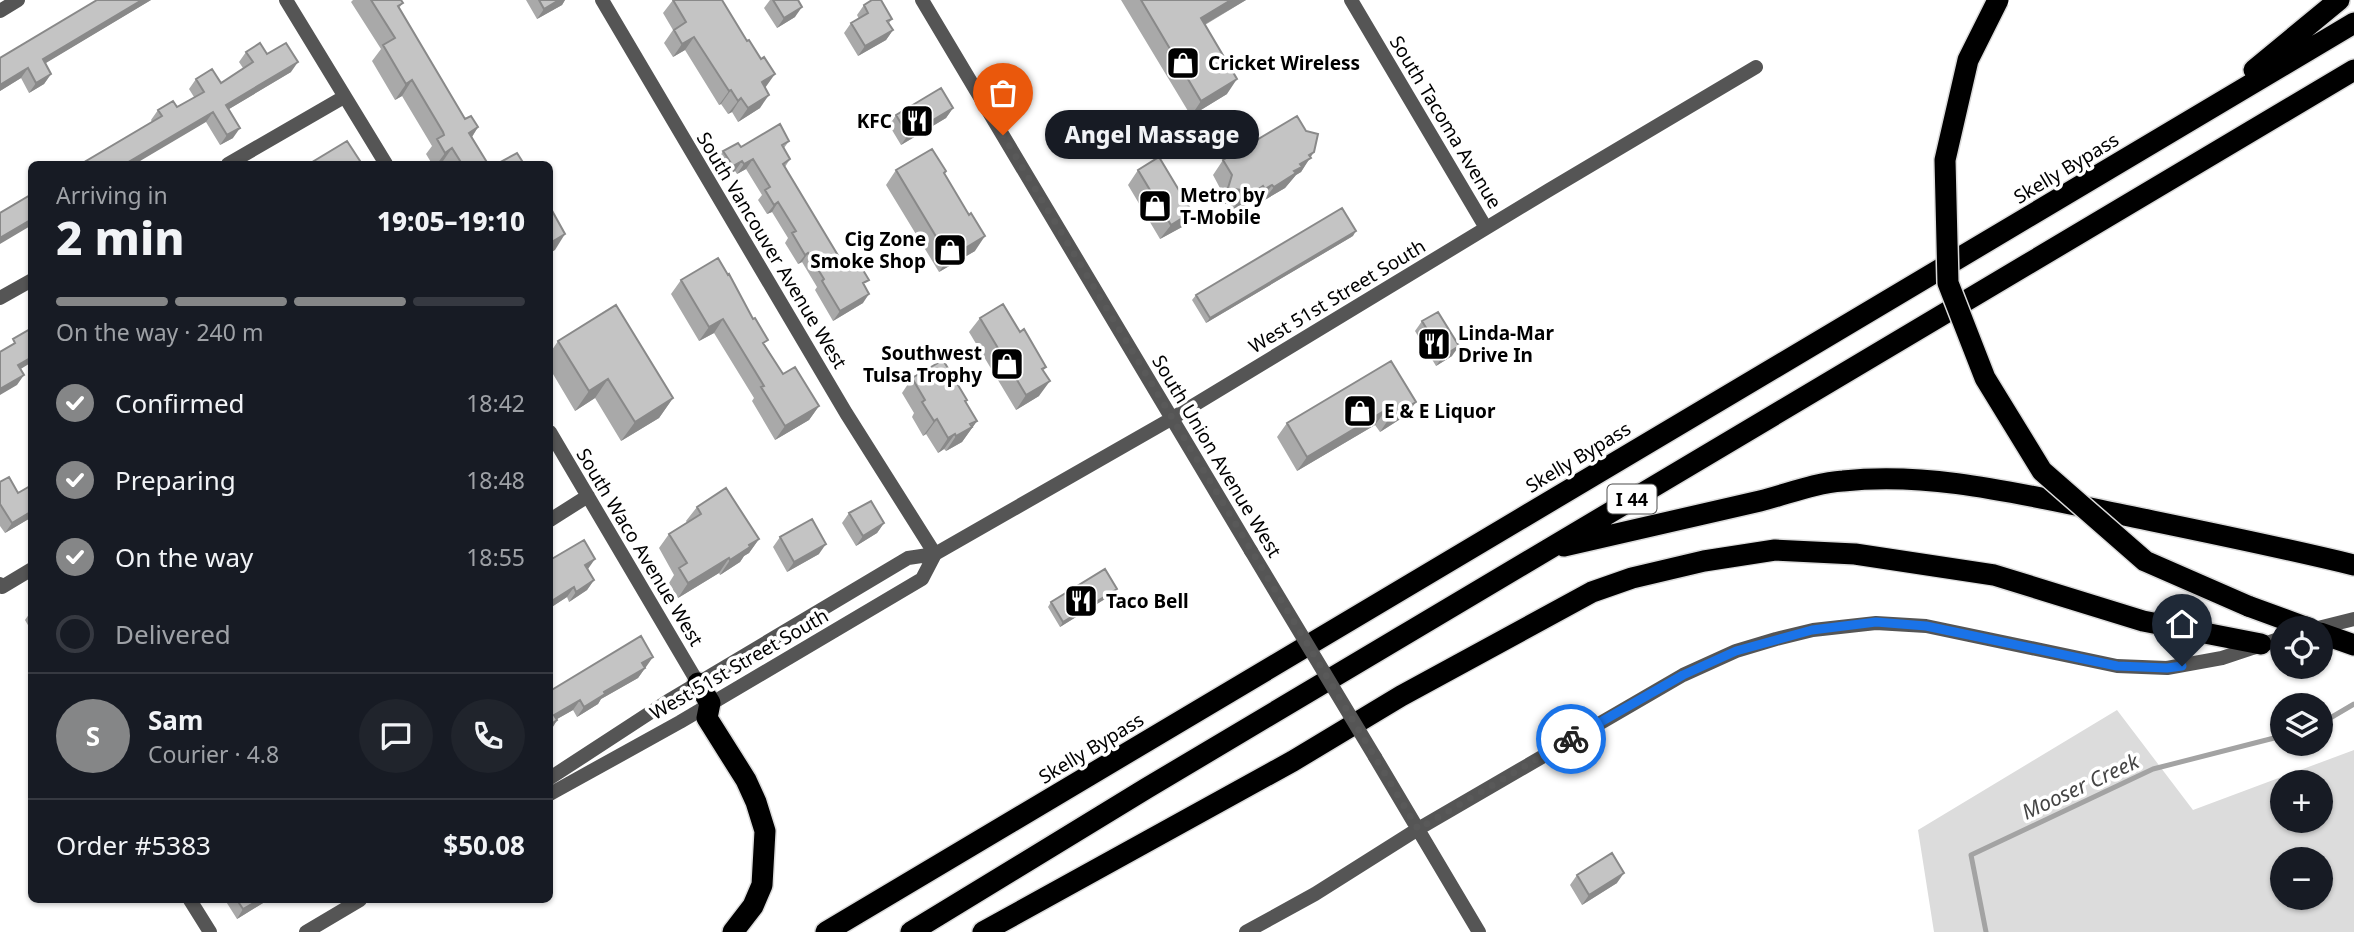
<!DOCTYPE html>
<meta charset="utf-8">
<style>
body{margin:0;font-family:"Noto Sans",sans-serif;background:#20242c;color:#f1f3f6;height:100vh;display:flex;flex-direction:column;font-size:26px;white-space:nowrap}
*{box-sizing:border-box;margin:0}
p{font-size:23px;color:#9ea1a6}
.icon{flex:none;width:38px;height:38px;fill:none;stroke:currentColor;stroke-width:2;stroke-linecap:round;stroke-linejoin:round}
.map{position:relative;flex:1;overflow:hidden}
.drawer{position:absolute;left:28px;top:161px;width:525px;height:742px;display:flex;flex-direction:column;background:#171b24;border-radius:10px;box-shadow:0 2px 5px #0004}
.drawer>*{flex:none}
.fabs{position:absolute;left:2270px;top:616px;display:grid;gap:14px}
.fabs a{display:grid;place-items:center;width:63px;height:63px;border-radius:50%;background:#171b24;box-shadow:0 2px 5px #0004;font-size:35px}
.pin{position:absolute;display:grid;place-items:center;width:60px;height:60px;color:#fff;margin:-72px -30px;border-radius:50% 50% 50% 0;rotate:-45deg;box-shadow:0 0 7px #0007}
.pin .icon{rotate:45deg}
.courier{position:absolute;display:grid;place-items:center;width:70px;height:70px;margin:-35px;border:5px solid #1a73e8;border-radius:50%;background:#fff;color:#222;box-shadow:0 2px 9px #0007}
.bubble{position:absolute;height:49px;border-radius:24px;background:#171b24;box-shadow:0 2px 5px #0004;font-size:23px;font-weight:800;line-height:49px;text-align:center}
.head em{font-style:normal;font-weight:800}
.head div{display:flex;flex-direction:column-reverse}
.head{display:flex;align-items:center;justify-content:space-between;height:119px;padding:0 28px}
h1{font-size:46px;font-weight:800;line-height:52px}
.bar{display:grid;grid-template-columns:repeat(4,1fr);gap:10px 7px;align-content:center;height:84px;padding:0 28px}
.bar i{height:9px;border-radius:5px;background:#363941}
.bar .selected{background:#858687}
.bar p{grid-column:span 4}
.line{display:flex;align-items:center;gap:18px;padding:0 28px;border-top:2px solid #363941}
.line div{flex:1}
.round{display:grid;place-items:center;flex:none;width:74px;height:74px;border-radius:37px;background:#20242c}
ol{padding:0 28px;list-style:none}
li{display:flex;align-items:center;gap:21px;height:77px}
li p{margin-inline-start:auto}
li .icon{padding:7px;border-radius:50%;background:#858687;color:#fff;stroke-width:4}
li:last-child{color:#9ea1a6}
li i{width:38px;height:38px;border:4px solid #363941;border-radius:50%}
.map>svg:first-child{display:block}
</style>
<div class="map">
<svg width="2354" height="932" viewBox="0 0 2354 932">
<rect width="100%" height="100%" fill="#fff"/>
<path fill="#dcdcdc" fill-rule="evenodd" d="M2117 710 2193 810 2354 750V932H1934L1918 830ZM2282 782H2320V821H2282ZM2282 859H2320V898H2282Z"/>
<g fill="none" stroke-linecap="round" stroke-linejoin="round">
<path stroke="#a3a3a3" stroke-width="5" d="M2320 724 2354 704
M1986 932 1971 855 2153 769 2282 736"/>
<defs>
<path id="motorway" d="M2254 70 2339 0
M1564 546C1629 531 1695 516 1760 501 1788 494 1814 483 1843 481 1928 472 2011 492 2095 509 2181 527 2268 544 2354 565
M2248 606 2308 628
M2320 633 2354 645
M698 683 710 703 707 718 746 780 756 802 765 831 762 885 753 906 733 932
M826 932 2354 23
M911 932 1147 788 2354 70
M983 932 1293 761 1401 696 1592 592 1632 578 1704 561 1775 550 1855 554 1994 575 2143 621 2261 644"/>
</defs>
<use href="#motorway" stroke="#dbdbdb" stroke-width="24"/>
<path stroke="#555" stroke-width="14" d="M286 0 386 164
M602 0 846 413 935 554
M1351 0 1486 228
M0 11 18 0
M228 164 344 97
M0 298 32 280
M1171 419 1549 190 1756 67
M550 432 698 683
M550 520 588 496
M0 584 2 587 32 569
M190 900 210 932"/>
<path stroke="#555" stroke-width="14" d="M922 0 1251 551
M2318 628 2354 619
M1375 757 1479 932
M550 778 668 701 908 558 935 554 1171 419
M550 794 680 722 922 579 935 554
M306 932 360 900
M1246 932 1315 894 1418 829 1683 675 1736 651 1776 639 1813 630 1876 623 1926 626 2117 666 2167 668 2222 658 2282 638"/>
<use href="#motorway" stroke="#000" stroke-width="21"/>
<defs>
<path id="motorway-bridge" d="M1998 0 1968 60 1945 160 1948 283 1985 378 2042 471 2145 561 2248 606"/>
</defs>
<use href="#motorway-bridge" stroke="#dbdbdb" stroke-width="24" stroke-linecap="butt"/>
<path stroke="#555" stroke-width="14" d="M1251 551 1375 757"/>
<use href="#motorway-bridge" stroke="#000" stroke-width="21"/>
</g>
<path fill="#a9a9a9" d="M97 0H151L45 63 51 74 44 84 29 93 21 78 0 91V58Z
M353 0H401L403 3 399 8 465 119 478 127 472 137 488 164H432L426 154 432 146 402 96 395 100 372 61 381 49 351 2Z
M526 0H565L562 5 537 19Z
M673 0 765 88 760 108 738 122 732 112 728 114 721 104 719 105 685 50 673 57 664 43 673 30 663 13Z
M770 0H798L795 17 777 28 764 8Z
M1121 0H1246L1205 25 1227 94 1191 116Z
M864 5 892 19 889 23 893 30 886 40 858 56 844 33 851 23 859 19 857 15Z
M246 52 267 54 291 72 229 109 233 138 220 145 206 122H152L151 120 158 110 177 107 194 97 189 89 196 79 221 83 243 68 239 62Z
M953 108 946 118 901 145 889 125 896 115Z
M1306 131 1310 157 1301 172 1296 175 1285 188 1263 201 1262 199 1254 204 1253 201 1242 207 1241 205 1233 209 1231 205 1218 202 1221 190 1213 175 1223 160Z
M789 141 784 148 790 159 785 167 845 267 865 286 863 303 833 321 815 290 817 287 802 262 798 264 785 243 788 238 772 212 767 214 758 200 762 195 746 169 737 174 735 171 726 176 717 161 723 151 741 147Z
M896 170 946 171 944 174 969 215 975 251 939 272 886 185Z
M1138 170 1192 212 1182 227 1160 239 1128 185Z
M1353 236 1206 323 1192 300 1196 295Z
M681 280 765 345 783 374 819 406 809 420 775 440 752 401 754 398 714 333 699 341 671 294Z
M980 318 1020 332 1046 367 1043 371 1039 396 1016 410 969 332Z
M1422 321 1452 356 1436 366 1415 331Z
M558 341 673 398 659 418 621 441 595 398 575 411 550 369V353Z
M912 378 966 402 977 421 962 442 946 451 944 449 938 453 926 434 923 436 912 417 914 413 902 393Z
M1416 402 1405 416 1380 432 1375 425 1297 471 1277 437 1287 423Z
M0 482 18 493 32 485V517L5 533 0 526Z
M697 507 759 539 749 553 744 556 740 562 720 575 719 573 678 598 669 583 674 575 659 548 669 534 687 523 686 521Z
M849 513 884 523 877 533 856 546 842 523Z
M780 537 819 554 787 572 773 547Z
M588 570 594 580 587 590 569 602 567 597 550 608Z
M1113 594 1060 627 1048 607 1051 602Z
M32 610V632L25 620Z
M646 667 638 678 601 699 598 704 577 717 573 710 557 719V720L551 730 550 691Z
M1577 875 1617 883 1582 905 1570 885Z
M225 900H268L237 919Z"/>
<path fill="#898989" d="M142 0H151L36 69 43 59Z
M559 0H565L562 5 537 19 544 9Z
M1231 0H1246L1190 33 1201 18Z
M802 7 795 17 777 28 784 18Z
M893 30 886 40 858 56 865 46Z
M694 37 685 50 673 57 682 44Z
M298 62 291 72 219 115 226 105Z
M28 68 21 78 0 91V85Z
M51 74 44 84 29 93 36 83Z
M775 74 765 88 762 82Z
M1237 79 1227 94 1191 116 1201 101Z
M412 80 402 96 395 100 406 84Z
M731 90 721 104 719 105 729 91Z
M769 95 760 108 738 122 748 108Z
M741 98 732 112 728 114 738 101Z
M953 108 946 118 901 145 908 135Z
M213 112 206 122 135 164H125Z
M478 127 468 143 469 133Z
M240 128 233 138 220 145 227 135Z
M452 148 441 164H437L445 153Z
M1314 152 1301 172 1296 175 1285 188 1263 201 1274 187 1300 164 1309 155Z
M753 159 746 169 737 174 744 164Z
M742 161 735 171 726 176 733 166Z
M1272 185 1262 199 1254 204 1265 189Z
M1263 186 1253 201 1242 207 1253 193Z
M1228 188 1241 190 1231 205 1218 202Z
M1251 190 1241 205 1233 209 1243 194Z
M778 202 772 212 767 214 774 205Z
M1192 212 1182 227 1160 239 1171 225Z
M32 219V225L0 244V238Z
M1356 231 1353 236 1206 323 1210 318Z
M565 234 555 250 550 253V243Z
M985 236 975 251 939 272 949 258Z
M808 253 802 262 798 264 805 255Z
M869 294 863 303 833 321 840 311Z
M723 319 714 333 699 341 709 327Z
M1459 346 1452 356 1436 366 1443 356Z
M32 357V362L11 375 18 365Z
M24 375 17 385 0 395V389Z
M608 379 595 398 575 411 589 391Z
M1050 381 1039 396 1016 410 1026 395Z
M673 398 659 418 621 441 635 422Z
M1416 402 1405 416 1380 432 1390 417Z
M819 406 809 420 775 440 785 426Z
M1386 410 1375 425 1297 471 1307 457Z
M937 419 926 434 923 436 934 421Z
M977 421 962 442 946 451 956 436Z
M955 434 944 449 938 453 948 438Z
M32 511V517L5 533 12 523Z
M884 523 877 533 856 546 863 536Z
M759 539 749 553 744 556 740 562 720 575 730 560 749 545Z
M826 544 819 554 787 572 794 562Z
M729 558 719 573 678 598 688 583Z
M595 559 588 569 578 575 585 565Z
M594 580 587 590 569 602 576 592Z
M574 587 567 597 550 608V602Z
M1117 589 1113 594 1060 627 1063 622Z
M653 657 646 667 636 673 642 663Z
M645 668 638 678 601 699 598 704 577 717 584 707 604 692Z
M580 700 573 710 550 723 554 715Z
M557 720 551 730H550V725Z
M1624 873 1617 883 1582 905 1589 895Z
M259 900H268L237 919 243 909Z"/>
<path fill="#c4c4c4" stroke="#898989" stroke-width="2" d="M97 0H142L43 59 51 74 36 83 28 68 0 85V58Z
M371 0H401L403 3 398 6 465 119 471 116 478 127 469 133 488 164H462L452 148 445 153 437 139 444 135 443 132 412 80 406 84 383 45 395 38Z
M539 0H559L544 9Z
M673 0H722L747 41 749 40 761 59 764 57 775 74 762 82 769 95 748 108 741 98 738 101 731 90 729 91 694 37 682 44 674 30 686 22Z
M773 0H798L802 7 784 18Z
M872 0H881L892 19 887 21 893 30 865 46 851 23 868 13 864 5Z
M1141 0H1231L1201 18 1237 79 1201 101Z
M260 43 267 54 286 43 298 62 226 105 240 128 227 135 213 112 125 164H81L162 116 158 110 173 101 177 107 204 92 196 79 212 69 221 83 253 62 246 52Z
M941 88 953 108 908 135 896 115Z
M1297 116 1306 131 1318 134 1314 152 1309 155 1311 158 1300 164 1302 167 1294 171 1296 173 1274 187 1272 185 1265 189 1263 186 1253 193 1251 190 1243 194 1241 190 1228 188 1232 175 1223 160Z
M780 124 789 141 782 145 790 159 783 164 845 267 857 260 869 280 863 283 869 294 840 311 822 281 824 279 808 253 805 255 792 233 796 231 778 202 774 205 765 190 770 187 753 159 744 164 742 161 733 166 723 151 738 143 741 147Z
M347 141 362 164H309Z
M932 149 946 171 944 173 969 215 971 213 985 236 949 258 896 170Z
M517 153 524 164H497Z
M1159 157 1192 212 1171 225 1138 170Z
M32 194V219L0 238V213Z
M550 207 565 234 550 243Z
M1342 208 1356 231 1210 318 1196 295Z
M718 258 728 275 729 274 753 319 755 318 768 340 763 343 783 374 795 367 819 406 785 426 761 387 764 386 723 319 709 327 681 280Z
M1003 304 1020 332 1024 329 1046 367 1042 369 1050 381 1026 395 980 318Z
M616 305 673 398 635 422 608 379 589 391 558 341Z
M1438 312 1459 346 1443 356 1422 321Z
M32 328V357L18 365 24 375 0 389V352L15 343 13 339Z
M943 360 967 400 965 401 977 421 970 424 972 427 956 436 955 434 948 438 937 419 934 421 922 402 925 400 912 378Z
M1391 361 1416 402 1390 417 1386 410 1307 457 1287 423Z
M9 477 18 493 32 485V511L12 523 0 504V482Z
M726 488 759 539 749 545 750 547 730 560 729 558 688 583 679 568 687 563 669 534 701 514 697 507Z
M871 501 884 523 863 536 849 513Z
M812 519 826 544 794 562 780 537Z
M584 540 595 559 585 565 594 580 576 592 574 587 550 602V560Z
M1105 569 1117 589 1063 622 1051 602Z
M641 636 653 657 642 663 645 668 604 692 605 694 584 707 580 700 554 715 557 720 550 725V691Z
M1612 853 1624 873 1589 895 1577 875Z
M237 900H259L243 909Z"/>
<g fill="none" stroke-linecap="round" stroke-linejoin="round">
<path stroke="#595959" stroke-width="7" stroke-dasharray="0 12.6" d="M1003 135 1418 829 1571 739"/>
<path stroke="#1a73e8" stroke-width="9" d="M1571 739 1683 675 1736 651 1812 630 1876 622 1926 626 2117 666 2167 668 2182 666"/>
</g>
<defs>
<symbol id="shop-square" viewBox="-11 -11 22 22"><rect x="-9" y="-9" width="18" height="18" rx="4" fill="#000" stroke="#fff"/><path d="M-5-2.5h2.3a2.7 3.5 0 0 1 5.4 0H5L5.5 6h-11ZM-1.5-2.5h3a1.5 2.3 0 0 0-3 0Z" fill="#fff"/></symbol>
<symbol id="restaurant-square" viewBox="-11 -11 22 22"><rect x="-9" y="-9" width="18" height="18" rx="4" fill="#000" stroke="#fff"/><path d="M-5-6h1v4h1v-4h1v4h1v-4h1v5L-1.5 .5V6h-2V.5L-5-1ZM5-6V6H3V1.5H1.5Q1.5-4 5-6Z" fill="#fff"/></symbol>
</defs>
<g fill-rule="evenodd">
<use href="#shop-square" x="1164" y="44" width="38" height="38"/>
<use href="#restaurant-square" x="898" y="102" width="38" height="38"/>
<use href="#shop-square" x="1136" y="187" width="38" height="38"/>
<use href="#shop-square" x="931" y="231" width="38" height="38"/>
<use href="#restaurant-square" x="1415" y="325" width="38" height="38"/>
<use href="#shop-square" x="988" y="345" width="38" height="38"/>
<use href="#shop-square" x="1341" y="392" width="38" height="38"/>
<use href="#restaurant-square" x="1062" y="582" width="38" height="38"/>
</g>
<g text-anchor="middle" dominant-baseline="central" stroke-width="7" stroke-linejoin="round" paint-order="stroke">
<rect fill="#fff" stroke="#4c4c4c" stroke-width="2" x="1607.5" y="484.5" width="49" height="29" rx="5"/>
<g font-size="18" font-weight="bold" fill="#000">
<text x="1632" y="499">I 44</text>
</g>
<g font-size="19" font-weight="bold" fill="#000" stroke="#fff" text-anchor="start">
<text x="1208" y="63">Cricket Wireless</text>
<text x="892" y="121" text-anchor="end">KFC</text>
<text x="1180" y="195">Metro by<tspan x="1180" dy="22">T-Mobile</tspan></text>
<text x="926" y="239" text-anchor="end">Cig Zone<tspan x="926" dy="22">Smoke Shop</tspan></text>
<text x="1458" y="333">Linda-Mar<tspan x="1458" dy="22">Drive In</tspan></text>
<text x="982" y="353" text-anchor="end">Southwest<tspan x="982" dy="22">Tulsa Trophy</tspan></text>
<text x="1384" y="411">E &amp; E Liquor</text>
<text x="1106" y="601">Taco Bell</text>
</g>
<g font-size="19" fill="#000" stroke="#fff">
<text transform="translate(1446 122) rotate(59)">South Tacoma Avenue</text>
<text transform="translate(2066 168) rotate(-31)">Skelly Bypass</text>
<text transform="translate(772 250) rotate(59)">South Vancouver Avenue West</text>
<text transform="translate(1337 296) rotate(-31)">West 51st Street South</text>
<text transform="translate(1217 456) rotate(59)">South Union Avenue West</text>
<text transform="translate(1578 457) rotate(-31)">Skelly Bypass</text>
<text transform="translate(640 547) rotate(59)">South Waco Avenue West</text>
<text transform="translate(739 664) rotate(-30)">West 51st Street South</text>
<text transform="translate(1091 748) rotate(-31)">Skelly Bypass</text>
</g>
<g font-size="21" font-style="italic" fill="#444" stroke="#fff">
<text transform="translate(2080 786) rotate(-25)">Mooser Creek</text>
</g>
</g>
</svg>
<div class="fabs">
<a><svg class="icon" aria-label="locate" viewBox="0 0 24 24"><circle cx="12" cy="12" r="6"/><path d="M12 2v4M12 18v4M2 12h4M18 12h4"/></svg></a>
<a><svg class="icon" aria-label="layers" viewBox="0 0 24 24"><path d="M12 4l9 5-9 5-9-5zM3 14l9 5 9-5"/></svg></a>
<a>+</a>
<a>−</a>
</div>
<div class="pin" style="left:1003px;top:135px;background:#ea580c"><svg class="icon" aria-label="bag" viewBox="0 0 24 24"><path d="M5 8h14l-1 12H6zM9 8a3 3 0 0 1 6 0"/></svg></div>
<div class="pin" style="left:2182px;top:666px;background:#1f2937"><svg class="icon" aria-label="home" viewBox="0 0 24 24"><path d="M3 11l9-7 9 7M6 9v11h12V9"/></svg></div>
<div class="courier" style="left:1571px;top:739px"><svg class="icon" aria-label="bike" viewBox="0 0 24 24"><circle cx="6" cy="16" r="4"/><circle cx="18" cy="16" r="4"/><path d="M6 16l4-8h5l3 8M10 8l3 8H6M13 5h3"/></svg></div>
<div class="bubble" style="left:1045px;top:110px;width:214px">Angel Massage</div>
<section class="drawer">
<div class="head"><div><h1>2 min</h1><p>Arriving in</p></div><em>19:05–19:10</em></div>
<div class="bar"><i class="selected"></i><i class="selected"></i><i class="selected"></i><i></i><p>On the way · 240 m</p></div>
<ol>
<li><svg class="icon" aria-label="check" viewBox="0 0 24 24"><path d="M5 12l5 5 9-10"/></svg>Confirmed<p>18:42</p></li>
<li><svg class="icon" aria-label="check" viewBox="0 0 24 24"><path d="M5 12l5 5 9-10"/></svg>Preparing<p>18:48</p></li>
<li><svg class="icon" aria-label="check" viewBox="0 0 24 24"><path d="M5 12l5 5 9-10"/></svg>On the way<p>18:55</p></li>
<li><i></i>Delivered</li>
</ol>
<div class="line" style="height:126px"><b class="round" style="background:#858687;color:#fff">S</b><div><b>Sam</b><p>Courier · 4.8</p></div><a class="round"><svg class="icon" aria-label="chat" viewBox="0 0 24 24"><path d="M4 5h16v11H9l-5 4z"/></svg></a><a class="round"><svg class="icon" aria-label="phone" viewBox="0 0 24 24"><path d="M5 4h4l2 5-3 2q2 4 5 5l2-3 5 2v4C11 20 4 13 5 4z"/></svg></a></div>
<div class="line" style="height:91px"><div>Order #5383</div><b>$50.08</b></div>
</section>
</div>
